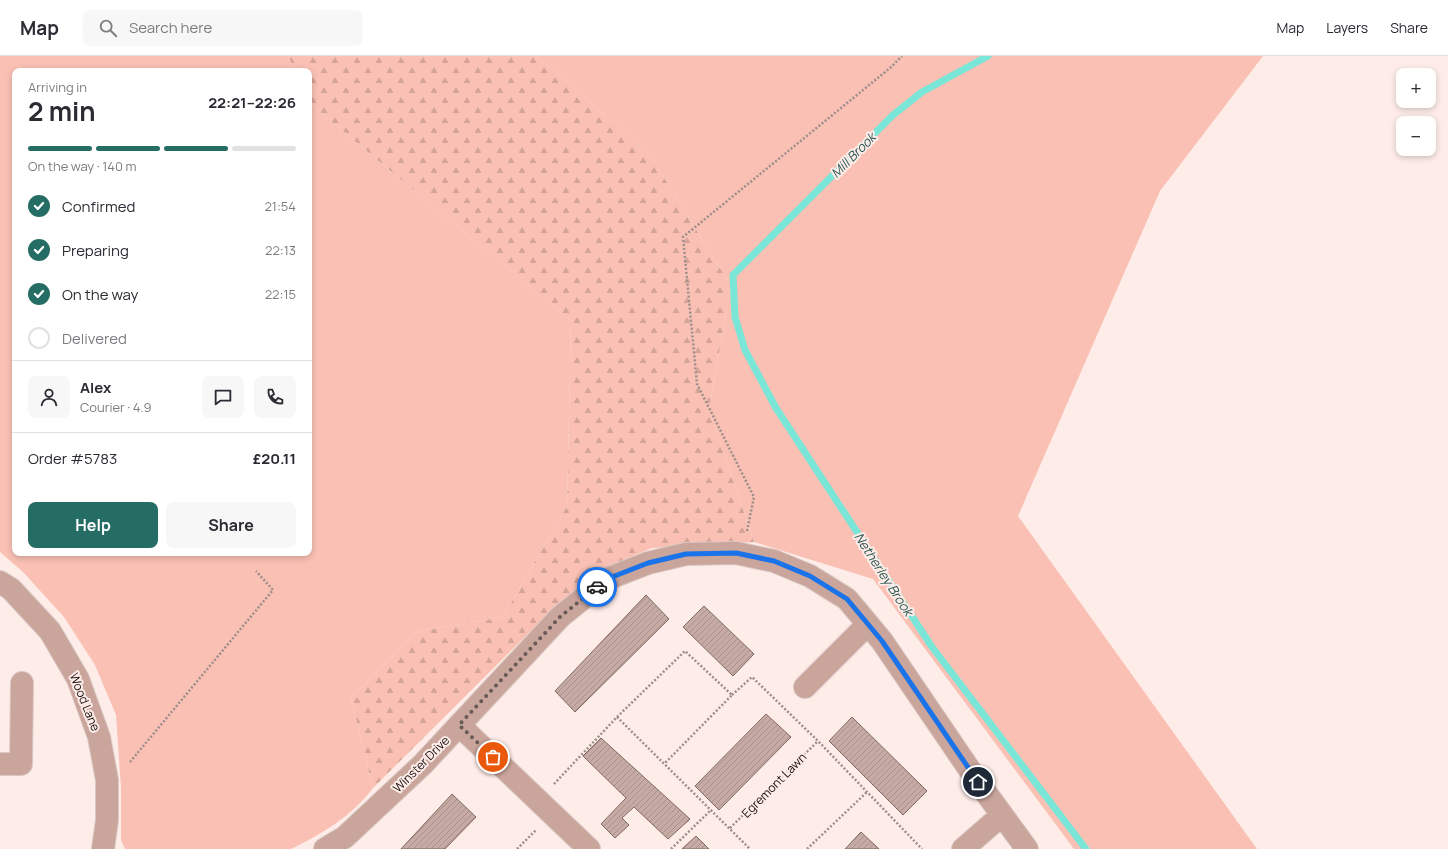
<!DOCTYPE html>
<meta charset="utf-8">
<style>
body{margin:0;font-family:Manrope,sans-serif;background:#f7f7f7;color:#2b2b33;height:100vh;display:flex;flex-direction:column;font-size:15px;white-space:nowrap}
*{box-sizing:border-box;margin:0}
p{font-size:13px;color:#7c7c81}
.icon{flex:none;width:22px;height:22px;fill:none;stroke:currentColor;stroke-width:2;stroke-linecap:round;stroke-linejoin:round}
.map{position:relative;flex:1;overflow:hidden}
.details{position:absolute;left:12px;top:12px;width:300px;height:488px;display:flex;flex-direction:column;background:#fff;border-radius:8px;box-shadow:0 2px 6px #0003}
.details>*{flex:none}
.fabs{position:absolute;left:1396px;top:12px;display:grid;gap:8px}
.fabs a{display:grid;place-items:center;width:40px;height:40px;border-radius:8px;background:#fff;box-shadow:0 2px 6px #0003;font-size:20px}
.pin{position:absolute;display:grid;place-items:center;width:34px;height:34px;color:#fff;margin:-17px;border:2px solid #fff;border-radius:50%;box-shadow:0 1px 4px #0007}
.courier{position:absolute;display:grid;place-items:center;width:40px;height:40px;margin:-20px;border:3px solid #1a73e8;border-radius:50%;background:#fff;color:#222;box-shadow:0 1px 5px #0007}
.summary em{font-style:normal;font-weight:700}
.summary div{display:flex;flex-direction:column-reverse}
.summary{display:flex;align-items:center;justify-content:space-between;height:68px;padding:0 16px}
h1{font-size:26px;font-weight:700;line-height:30px}
.bar{display:grid;grid-template-columns:repeat(4,1fr);gap:6px 4px;align-content:center;height:48px;padding:0 16px}
.bar i{height:5px;border-radius:3px;background:#e1e1e2}
.bar .active{background:#246c64}
.bar p{grid-column:span 4}
.line{display:flex;align-items:center;gap:10px;padding:0 16px;border-top:1px solid #e1e1e2}
.line div{flex:1}
.round{display:grid;place-items:center;flex:none;width:42px;height:42px;border-radius:8px;background:#f7f7f7}
ol{padding:0 16px;list-style:none}
li{display:flex;align-items:center;gap:12px;height:44px}
li p{margin-inline-start:auto}
li .icon{padding:4px;border-radius:50%;background:#246c64;color:#fff;stroke-width:4}
li:last-child{color:#7c7c81}
li i{width:22px;height:22px;border:2px solid #e1e1e2;border-radius:50%}
.primary-button{display:flex;gap:8px;margin-top:auto;padding:8px 16px}
.primary-button a{flex:1;height:46px;border-radius:8px;background:#246c64;color:#fff;font-size:16px;font-weight:700;line-height:46px;text-align:center}
.primary-button a+a{background:#f7f7f7;color:#2b2b33}
header{display:flex;align-items:center;gap:24px;box-sizing:border-box;height:56px;padding:0 20px;background:#fff;border-bottom:1px solid #e1e1e2}
header strong{font-size:19px}
nav{display:flex;gap:22px;margin-inline-start:auto;font-size:14px}
.search{width:280px;height:36px;background:#f7f7f7;display:flex;align-items:center;gap:10px;box-sizing:border-box;padding:0 14px;border-radius:8px;color:#7c7c81;font-size:15px}
.map>svg:first-child{display:block}
</style>
<header>
<strong>Map</strong>
<div class="search"><svg class="icon" aria-label="search" viewBox="0 0 24 24"><circle cx="10" cy="10" r="6"/><path d="M15 15l6 6"/></svg>Search here</div>
<nav><a>Map</a><a>Layers</a><a>Share</a></nav>
</header>
<div class="map">
<svg width="1448" height="793" viewBox="0 0 1448 793">
<defs>
<pattern id="forest-firs" width="22" height="20" patternUnits="userSpaceOnUse"><rect width="22" height="20" fill="#f9c0b3"/><path d="M5 1l3.5 6h-7zM16 11l3.5 6h-7z" fill="#d5a499"/></pattern>
<pattern id="building-hatch" width="6" height="6" patternUnits="userSpaceOnUse"><rect width="6" height="6" fill="#c6aba4"/><path d="M-1 1l2-2M0 6l6-6M5 7l2-2" fill="none" stroke="#a9928c"/></pattern>
</defs>
<rect width="100%" height="100%" fill="#feece8"/>
<path fill="#f9c0b3" d="M0 0H288L295 15H15V497H309V47L571 265 567 450 503 561 418 575 351 642 373 732C352 760 322 778 291 793H125L121 784V732L116 659 95 609 64 561 23 516 0 496Z
M537 0H1263L1160 135 1018 460 1257 793H1074L873 523 754 486 709 353 731 230 650 99Z"/>
<path fill="url(#forest-firs)" d="M288 0H537L650 99 731 230 709 353 754 486 652 492 604 512 558 548 373 732 351 642 418 575 503 561 567 450 571 265 309 47V15H295Z"/>
<g fill="none" stroke-linecap="round" stroke-linejoin="round">
<path stroke="#7ae6d8" stroke-width="7" d="M988 0 922 36 893 59 733 219 735 261 745 294 776 352 932 591 1086 793"/>
</g>
<path fill="url(#building-hatch)" stroke="#816862" d="M646 539 669 563 575 656 555 635Z
M704 550 754 598 733 620 683 571Z
M766 658 791 681 719 754 695 730Z
M852 661 927 735 903 759 829 685Z
M601 682 690 763 668 783 634 751 622 762 629 769 615 782 601 768 626 742 583 700Z
M452 738 476 761 445 793H401Z
M861 776 879 793H845Z
M696 780 709 793H682Z"/>
<g fill="none" stroke-linecap="round" stroke-linejoin="round">
<defs>
<path id="minor" d="M0 526 11 533 50 575 78 623 99 681 107 724V764L103 793
M805 631 868 568
M459 669 589 793
M0 708H21L22 627
M325 793 345 781 423 708 560 561 607 523 648 507 686 498 736 497 774 505 810 520 847 543 882 585 978 726 1027 793
M963 793 1002 759"/>
</defs>
<use href="#minor" stroke="#d9c8c4" stroke-width="24"/>
<path stroke="#9c8e8a" stroke-width="2.5" stroke-dasharray="2 2" stroke-linecap="butt" d="M747 475 754 441 697 328 683 181 890 12 902 0
M732 639 752 621 818 685 922 793
M617 661 750 793
M130 706 273 534 256 515
M554 728 617 661 685 595 732 639 664 708
M730 772 818 685
M517 793 536 774
M671 793 711 754
M807 793 867 736"/>
<use href="#minor" stroke="#caa59b" stroke-width="22"/>
</g>
<g fill="none" stroke-linecap="round" stroke-linejoin="round">
<path stroke="#675a57" stroke-width="4" stroke-dasharray="0 7.2" d="M493 701 459 669 560 561 597 531"/>
<path stroke="#1a73e8" stroke-width="5" d="M597 531 607 523 648 507 686 498 736 497 774 505 810 520 847 543 882 585 978 726"/>
</g>
<g text-anchor="middle" dominant-baseline="central" stroke-width="4" stroke-linejoin="round" paint-order="stroke">
<g font-size="12" fill="#150c09" stroke="#feece8">
<text transform="translate(85 646) rotate(68)">Wood Lane</text>
<text transform="translate(421 708) rotate(-45)">Winster Drive</text>
<text transform="translate(774 729) rotate(-45)">Egremont Lawn</text>
</g>
<g font-size="13" font-style="italic" fill="#295953" stroke="#feece8">
<text transform="translate(853 99) rotate(-45)">Mill Brook</text>
<text transform="translate(884 518) rotate(57)">Netherley Brook</text>
</g>
</g>
</svg>
<div class="fabs">
<a>+</a>
<a>−</a>
</div>
<div class="pin" style="left:493px;top:701px;background:#ea580c"><svg class="icon" aria-label="bag" viewBox="0 0 24 24"><path d="M5 8h14l-1 12H6zM9 8a3 3 0 0 1 6 0"/></svg></div>
<div class="pin" style="left:978px;top:726px;background:#1f2937"><svg class="icon" aria-label="home" viewBox="0 0 24 24"><path d="M3 11l9-7 9 7M6 9v11h12V9"/></svg></div>
<div class="courier" style="left:597px;top:531px"><svg class="icon" aria-label="car" viewBox="0 0 24 24"><path d="M5 17H2v-5l4-1 3-4h7l3 4 3 1v5h-3M9 17h6M6 11h13"/><circle cx="7" cy="17" r="2"/><circle cx="17" cy="17" r="2"/></svg></div>
<section class="details">
<div class="summary"><div><h1>2 min</h1><p>Arriving in</p></div><em>22:21–22:26</em></div>
<div class="bar"><i class="active"></i><i class="active"></i><i class="active"></i><i></i><p>On the way · 140 m</p></div>
<ol>
<li><svg class="icon" aria-label="check" viewBox="0 0 24 24"><path d="M5 12l5 5 9-10"/></svg>Confirmed<p>21:54</p></li>
<li><svg class="icon" aria-label="check" viewBox="0 0 24 24"><path d="M5 12l5 5 9-10"/></svg>Preparing<p>22:13</p></li>
<li><svg class="icon" aria-label="check" viewBox="0 0 24 24"><path d="M5 12l5 5 9-10"/></svg>On the way<p>22:15</p></li>
<li><i></i>Delivered</li>
</ol>
<div class="line" style="height:72px"><a class="round"><svg class="icon" aria-label="person" viewBox="0 0 24 24"><circle cx="12" cy="8" r="4"/><path d="M4 21q1-7 8-7t8 7"/></svg></a><div><b>Alex</b><p>Courier · 4.9</p></div><a class="round"><svg class="icon" aria-label="chat" viewBox="0 0 24 24"><path d="M4 5h16v11H9l-5 4z"/></svg></a><a class="round"><svg class="icon" aria-label="phone" viewBox="0 0 24 24"><path d="M5 4h4l2 5-3 2q2 4 5 5l2-3 5 2v4C11 20 4 13 5 4z"/></svg></a></div>
<div class="line" style="height:52px"><div>Order #5783</div><b>£20.11</b></div>
<div class="primary-button"><a>Help</a><a>Share</a></div>
</section>
</div>
